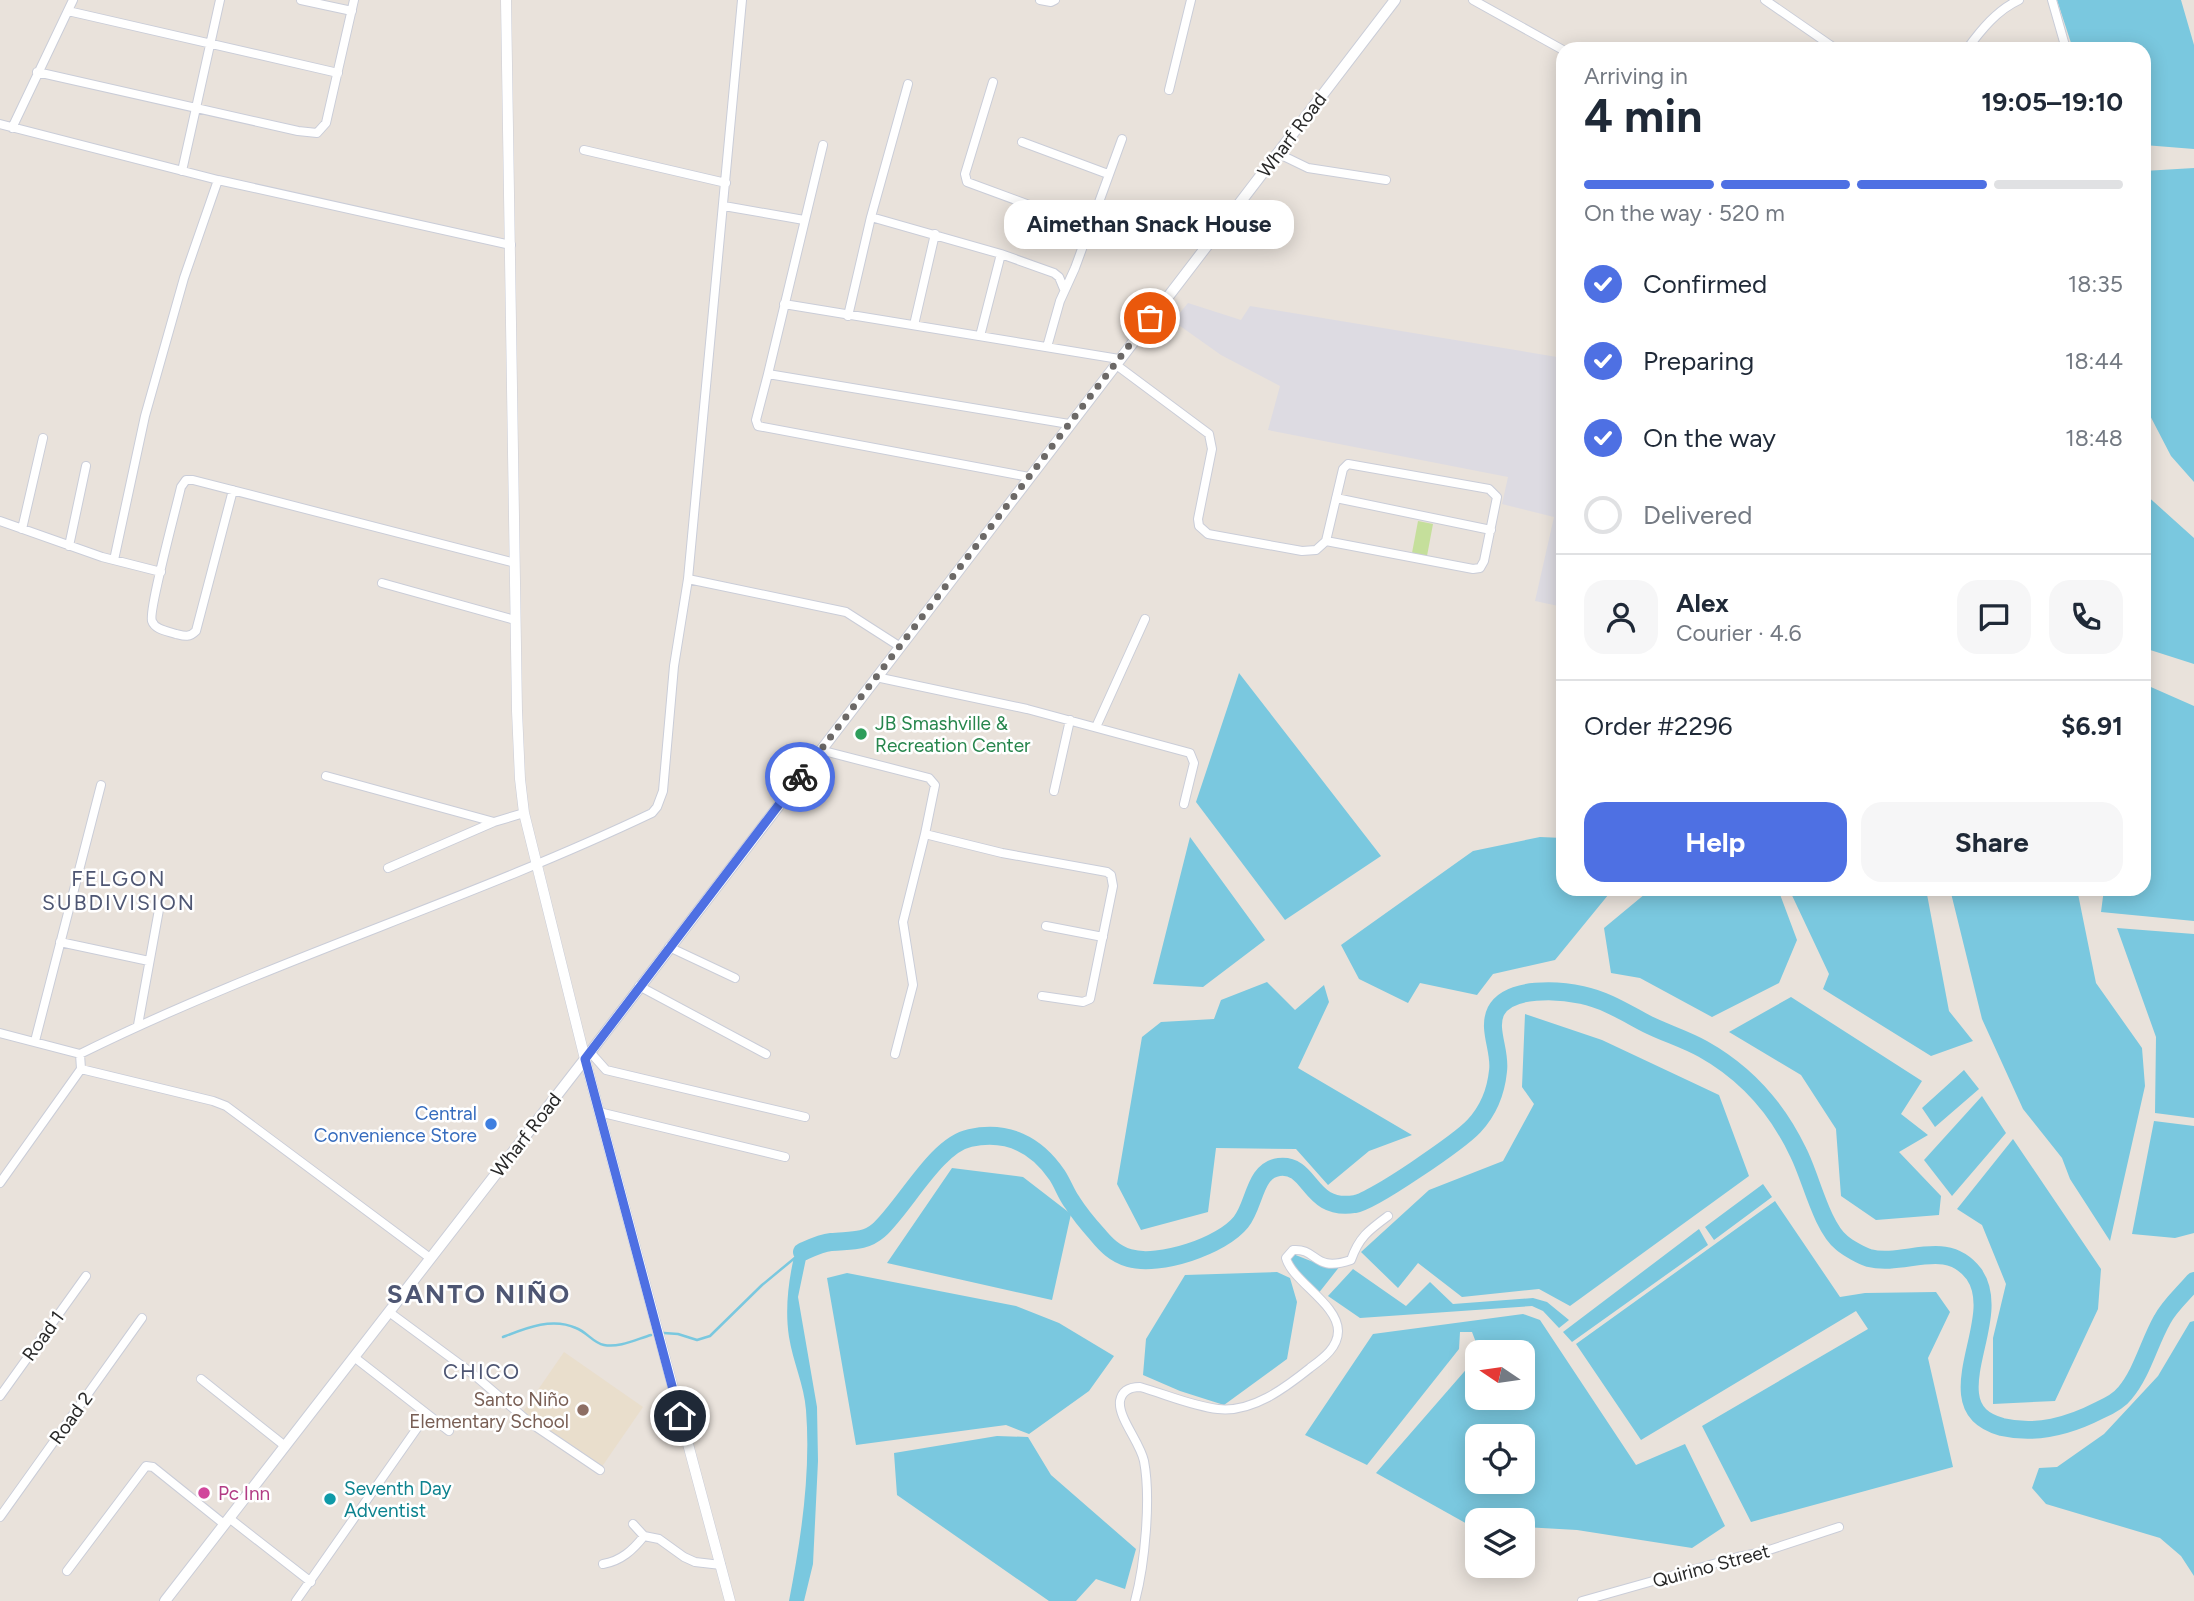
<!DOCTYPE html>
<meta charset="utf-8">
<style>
body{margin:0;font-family:Figtree,sans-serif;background:#f6f6f7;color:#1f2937;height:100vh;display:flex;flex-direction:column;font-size:26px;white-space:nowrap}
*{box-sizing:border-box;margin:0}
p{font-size:23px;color:#747a83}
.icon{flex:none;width:38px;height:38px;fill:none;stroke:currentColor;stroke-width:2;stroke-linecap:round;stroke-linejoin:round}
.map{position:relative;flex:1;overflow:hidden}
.side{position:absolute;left:1556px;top:42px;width:595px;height:854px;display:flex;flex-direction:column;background:#fff;border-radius:21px;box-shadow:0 4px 18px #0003}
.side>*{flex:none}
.needle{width:46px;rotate:283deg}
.tools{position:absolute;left:1465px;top:1340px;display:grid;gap:14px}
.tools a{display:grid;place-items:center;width:70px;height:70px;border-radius:14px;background:#fff;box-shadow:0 4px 18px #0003;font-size:35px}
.pin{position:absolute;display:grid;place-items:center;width:60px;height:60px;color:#fff;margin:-30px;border:4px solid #fff;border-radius:50%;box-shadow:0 2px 7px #0007}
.courier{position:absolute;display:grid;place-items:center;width:70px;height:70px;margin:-35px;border:5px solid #4e70e3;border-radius:50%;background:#fff;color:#222;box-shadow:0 2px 9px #0007}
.bubble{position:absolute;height:49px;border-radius:21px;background:#fff;box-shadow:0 4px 18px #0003;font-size:23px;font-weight:700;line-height:49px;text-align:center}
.head em{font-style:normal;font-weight:700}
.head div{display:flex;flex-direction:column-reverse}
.head{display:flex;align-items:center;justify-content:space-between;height:119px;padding:0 28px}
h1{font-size:46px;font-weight:700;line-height:52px}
.bar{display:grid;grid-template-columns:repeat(4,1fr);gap:10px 7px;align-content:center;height:84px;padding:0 28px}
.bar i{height:9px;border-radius:5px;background:#e0e1e3}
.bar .on{background:#4e70e3}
.bar p{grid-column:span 4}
.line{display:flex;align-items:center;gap:18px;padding:0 28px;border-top:2px solid #e0e1e3}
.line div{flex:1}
.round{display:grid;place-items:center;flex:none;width:74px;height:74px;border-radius:21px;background:#f6f6f7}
ol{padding:0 28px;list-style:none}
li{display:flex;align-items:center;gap:21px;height:77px}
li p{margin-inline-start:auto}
li .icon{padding:7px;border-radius:50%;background:#4e70e3;color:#fff;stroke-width:4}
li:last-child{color:#747a83}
li i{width:38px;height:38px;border:4px solid #e0e1e3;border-radius:50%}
.primary-button{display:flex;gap:14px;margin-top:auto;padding:14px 28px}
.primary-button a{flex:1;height:80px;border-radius:21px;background:#4e70e3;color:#fff;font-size:28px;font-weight:700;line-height:80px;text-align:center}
.primary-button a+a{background:#f6f6f7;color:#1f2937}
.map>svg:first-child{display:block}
</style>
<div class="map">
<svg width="2194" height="1601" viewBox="0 0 2194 1601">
<rect width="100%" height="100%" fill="#e9e2db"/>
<path fill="#dddbe2" d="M1188 303 1241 320 1250 306 1563 358V607L1535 601 1554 517 1502 504 1508 477 1268 430 1280 386 1221 355 1173 321Z"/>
<path fill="#e9decc" d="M564 1352 643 1407 601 1468 522 1413Z"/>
<path fill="#c5df9b" d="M1418 521 1433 524 1427 556 1412 553Z"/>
<path fill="#7ac8df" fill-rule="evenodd" d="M2057 0H2181L2194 45V149L2144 145V49H2073Z
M2194 168V482L2171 456 2144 404V171Z
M2144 493 2194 538V664L2144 648Z
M1239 673 1381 856 1285 920 1196 802Z
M2144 684 2194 706V921L2101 912 2104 889H2144Z
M1190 837 1265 940 1203 987 1153 984Z
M1540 837 1563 838V889H1613L1555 960 1493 974 1477 995 1420 983 1408 1003 1359 979 1341 945 1473 851Z
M1651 889H1778L1797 940 1779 983 1712 1017 1640 978 1611 973 1604 928Z
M1789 889H1926L1949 1011 1973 1041 1931 1056 1823 989 1829 974Z
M1950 889H2077L2096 983 2142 1048 2145 1086 2110 1241 2070 1179 2062 1158 2023 1109 1982 1019Z
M2117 928 2194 934V1118L2155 1113 2156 1037Z
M1267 982 1295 1010 1324 985 1329 1002 1298 1068 1412 1135 1369 1151 1328 1185 1296 1149 1216 1148 1208 1212 1141 1230 1117 1184 1142 1037 1161 1022 1214 1019 1221 1000Z
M1791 997 1922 1081 1901 1114 1928 1135 1899 1152 1941 1196 1939 1215 1876 1220 1841 1196 1836 1129 1801 1075 1729 1032Z
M1525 1014 1602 1040 1719 1095 1749 1176 1570 1306 1539 1289 1462 1297 1418 1263 1398 1288 1361 1252 1429 1190 1503 1161 1534 1104 1522 1087Z
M1964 1070 1979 1089 1935 1127 1922 1108Z
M1982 1096 2006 1133 1952 1196 1924 1160Z
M2154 1121 2194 1126V1233L2175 1238 2132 1234Z
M2013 1139 2101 1269 2098 1309 2055 1401 1993 1404V1338L2006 1284 1982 1225 1957 1209Z
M952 1168 1023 1177 1071 1214 1052 1300 887 1263Z
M1763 1184 1772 1197 1714 1240 1705 1227Z
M1775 1201 1840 1297 1865 1293 1936 1292 1950 1312 1928 1358 1953 1467 1751 1522 1702 1426 1868 1329 1856 1311 1641 1440 1576 1344Z
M1699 1229 1708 1245 1572 1342 1563 1332Z
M808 1249 798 1297 817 1407 818 1461 813 1564 804 1601H789C801 1539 811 1473 806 1410 804 1385 793 1362 789 1337 785 1311 788 1283 794 1257Z
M1293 1254 1316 1263 1340 1266 1314 1299 1303 1279 1288 1266Z
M1353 1269 1406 1306 1430 1282 1453 1304 1533 1298 1547 1302 1569 1320 1559 1328 1543 1311 1532 1306 1360 1318 1328 1296Z
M1277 1272 1290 1278 1297 1302 1287 1359 1224 1405 1180 1391 1143 1375 1146 1339 1185 1275Z
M847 1273 1016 1306 1059 1323 1114 1356 1089 1391 1029 1434 1006 1425 856 1445 827 1278Z
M1523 1314 1540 1320 1636 1465 1685 1444 1725 1526 1692 1548 1577 1530 1523 1527 1522 1521H1477V1525H1469L1376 1473 1477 1357V1398H1522V1353H1480L1472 1332H1460L1459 1349 1367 1465 1305 1435 1373 1334ZM1477 1437H1522V1482H1477Z
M2194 1321V1576L2181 1556 2160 1538 2046 1504 2032 1488 2039 1468 2057 1467 2104 1434 2158 1376 2190 1322Z
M997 1436 1028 1437 1051 1475 1136 1549 1125 1589 1096 1579 1076 1601H1049L897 1495 894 1453Z"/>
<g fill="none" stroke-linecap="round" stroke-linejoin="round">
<path stroke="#7ac8df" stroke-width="2.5" d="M664 1333 678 1334 697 1340 710 1336 762 1285 802 1252
M503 1337C526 1328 552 1317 576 1328 587 1332 593 1343 604 1345 619 1348 637 1339 651 1335"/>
<path stroke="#7ac8df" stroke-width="18" d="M802 1252C811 1248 821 1243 831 1242 850 1240 864 1243 879 1230 906 1205 936 1145 970 1138 1007 1130 1036 1144 1057 1175 1063 1184 1066 1194 1072 1202 1079 1213 1088 1224 1097 1234 1106 1245 1115 1254 1129 1258 1159 1267 1222 1246 1241 1222 1255 1205 1254 1170 1279 1167 1312 1163 1308 1212 1355 1204 1372 1202 1460 1141 1474 1126 1488 1111 1496 1091 1498 1071 1501 1051 1487 1029 1496 1011 1509 986 1560 990 1582 995 1606 1000 1626 1013 1647 1024 1665 1033 1685 1039 1703 1049 1746 1073 1777 1108 1798 1152 1811 1177 1821 1226 1842 1243 1848 1248 1862 1256 1869 1258 1905 1267 1946 1237 1974 1274 1997 1307 1966 1357 1970 1394 1972 1413 1984 1422 2002 1427 2037 1435 2069 1426 2100 1410 2109 1406 2119 1401 2125 1393 2142 1373 2149 1343 2162 1320 2169 1306 2183 1294 2194 1281"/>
<defs>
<path id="minor" d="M301 0 352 11
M1040 0 1051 2 1055 0
M1473 0 1563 50
M1765 0 1836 49
M2052 0 2066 49
M68 11 338 73
M1967 49C1981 30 1997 10 2019 0
M37 72 298 131 317 133 326 123 354 0
M993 82 965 174 967 182 1089 227
M1169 90 1191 0
M0 124 218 180 511 245
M12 128 73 0
M1022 142 1108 174
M584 150 726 183
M1277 153 1308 168 1386 180
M182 171 220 0
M724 206 804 220
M871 217 1001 254 1054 273 1059 277 1064 289
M784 304 1119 359
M848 316 871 217 908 84
M914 325 935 234
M980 336 1001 254
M1047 347 1060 301 1075 268 1122 139
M1115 364 1209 434 1212 449 1198 519 1199 526 1208 534 1302 551 1316 550 1326 541 1343 469 1348 464 1489 489 1497 497 1484 561 1480 568 1473 569 1326 541
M768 374 823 145
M1029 477 758 426 756 420 768 374 1069 424
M233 490 196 631C189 638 184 636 176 634 168 631 155 630 152 621 148 612 177 505 181 487L186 480H193L515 563
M1336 498 1491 530
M0 521 102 557 161 572
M22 529 43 438
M69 546 86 466
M114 560 145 416 184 278 218 180
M688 579 846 612 899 646
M382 583 515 620
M876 677 1027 709 1190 753 1194 763 1184 804
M1096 727 1145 619
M820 750 929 778 935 785 925 834 903 922 913 985 895 1054
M326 776 494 822 388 868
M1054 791 1070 720
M494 822 524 813
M925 834 1002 853 1107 872 1111 875 1113 886 1090 999 1083 1002 1042 996
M1046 926 1103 937
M60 942 149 961
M669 947 735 978
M639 986 766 1054
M138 1025 160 904
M0 1033 80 1054C266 962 465 902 652 813L657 807 663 791 674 666 688 579 742 0
M35 1041 101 785
M590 1052 606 1070 805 1117
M81 1069 213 1101 226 1106 430 1258
M599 1112 785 1157
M0 1183 81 1069 80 1054
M389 1312 473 1374 529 1422 600 1470
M354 1357 449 1431
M201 1379 285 1446
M0 1396 86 1276
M0 1517 142 1318
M229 1518 311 1582
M633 1524 644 1536 659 1539 684 1557 695 1562 721 1565
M603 1564C621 1561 633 1550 644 1536
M67 1571 146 1466 153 1467 224 1524
M296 1601 427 1414
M1135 1601C1145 1564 1151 1498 1144 1461 1140 1442 1118 1418 1120 1401 1122 1390 1131 1387 1140 1387 1165 1394 1192 1406 1218 1409 1252 1413 1285 1388 1310 1368 1322 1359 1338 1348 1338 1331 1338 1304 1292 1281 1286 1258L1293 1250C1318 1248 1313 1273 1351 1260 1359 1237 1369 1230 1388 1216
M1582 1601 1738 1557 1763 1552 1839 1527"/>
<path id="tertiary" d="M506 0 517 711 520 779 524 813 585 1059 730 1601"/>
<path id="secondary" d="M165 1601 585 1059 1395 0"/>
</defs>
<use href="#minor" stroke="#cacdd8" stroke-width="10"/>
<use href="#tertiary" stroke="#cacdd8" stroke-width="11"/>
<use href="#secondary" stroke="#cacdd8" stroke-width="12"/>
<use href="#minor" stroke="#fff" stroke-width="8"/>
<use href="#tertiary" stroke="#fff" stroke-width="10"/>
<use href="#secondary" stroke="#fff" stroke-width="10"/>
</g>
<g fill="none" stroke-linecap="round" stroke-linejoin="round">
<path stroke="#6c6967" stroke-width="7" stroke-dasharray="0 12.6" d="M800 777 1150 318"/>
<path stroke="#4e70e3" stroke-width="9" d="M680 1416 585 1059 800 777"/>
</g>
<circle fill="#2e9e5b" stroke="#fff" stroke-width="2.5" cx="861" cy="734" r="7"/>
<circle fill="#3f7fe0" stroke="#fff" stroke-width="2.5" cx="491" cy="1124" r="7"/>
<circle fill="#8d6e63" stroke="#fff" stroke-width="2.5" cx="583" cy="1410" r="7"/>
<circle fill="#d1479c" stroke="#fff" stroke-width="2.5" cx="204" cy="1493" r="7"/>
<circle fill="#0f9aa8" stroke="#fff" stroke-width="2.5" cx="330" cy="1499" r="7"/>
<g text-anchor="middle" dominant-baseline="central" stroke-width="5" stroke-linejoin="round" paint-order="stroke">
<g font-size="19" fill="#282828" stroke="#fff">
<text transform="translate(1292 135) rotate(-53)">Wharf Road</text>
<text transform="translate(526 1135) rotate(-52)">Wharf Road</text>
<text transform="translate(43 1336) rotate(-54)">Road 1</text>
<text transform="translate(71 1418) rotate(-54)">Road 2</text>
<text transform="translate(1711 1566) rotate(-15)">Quirino Street</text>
</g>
<g font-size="19" fill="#27864d" stroke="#fff" text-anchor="start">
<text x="875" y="723">JB Smashville &amp;<tspan x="875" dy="22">Recreation Center</tspan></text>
</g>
<g font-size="19" fill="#366cbe" stroke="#fff" text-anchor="end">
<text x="477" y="1113">Central<tspan x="477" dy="22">Convenience Store</tspan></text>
</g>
<g font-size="19" fill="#785e54" stroke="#fff" text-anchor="end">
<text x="569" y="1399">Santo Niño<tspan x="569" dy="22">Elementary School</tspan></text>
</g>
<g font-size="19" fill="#0d838f" stroke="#fff" text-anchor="start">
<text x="344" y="1488">Seventh Day<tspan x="344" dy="22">Adventist</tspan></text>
</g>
<g font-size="19" fill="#b23c85" stroke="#fff" text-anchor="start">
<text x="218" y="1493">Pc Inn</text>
</g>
<g font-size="21" letter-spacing="2" fill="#4e5673" stroke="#fff">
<text x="119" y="878">FELGON<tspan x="119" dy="24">SUBDIVISION</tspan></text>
<text x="482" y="1371">CHICO</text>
</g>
<g font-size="26" font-weight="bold" letter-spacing="2" fill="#4e5673" stroke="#fff">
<text x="479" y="1294">SANTO NIÑO</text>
</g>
</g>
</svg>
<div class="tools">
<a><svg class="needle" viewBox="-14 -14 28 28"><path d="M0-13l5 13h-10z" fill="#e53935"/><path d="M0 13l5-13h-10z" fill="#747a83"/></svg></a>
<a><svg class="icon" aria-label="locate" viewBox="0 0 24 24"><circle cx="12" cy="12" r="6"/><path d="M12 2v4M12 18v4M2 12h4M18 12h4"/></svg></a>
<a><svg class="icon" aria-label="layers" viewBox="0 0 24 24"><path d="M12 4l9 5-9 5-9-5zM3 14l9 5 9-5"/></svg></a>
</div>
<div class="pin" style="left:1150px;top:318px;background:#ea580c"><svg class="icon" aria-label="bag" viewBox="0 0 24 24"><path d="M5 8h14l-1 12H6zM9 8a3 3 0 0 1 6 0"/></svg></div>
<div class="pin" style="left:680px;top:1416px;background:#1f2937"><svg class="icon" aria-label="home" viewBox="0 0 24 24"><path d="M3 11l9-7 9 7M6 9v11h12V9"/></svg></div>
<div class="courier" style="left:800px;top:777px"><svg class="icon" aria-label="bike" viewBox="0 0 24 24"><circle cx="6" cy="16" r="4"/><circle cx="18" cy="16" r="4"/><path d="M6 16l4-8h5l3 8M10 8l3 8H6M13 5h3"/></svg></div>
<div class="bubble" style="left:1004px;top:200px;width:290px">Aimethan Snack House</div>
<section class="side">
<div class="head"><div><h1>4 min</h1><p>Arriving in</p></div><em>19:05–19:10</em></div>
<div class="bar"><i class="on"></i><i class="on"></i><i class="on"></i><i></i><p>On the way · 520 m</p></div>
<ol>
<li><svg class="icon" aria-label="check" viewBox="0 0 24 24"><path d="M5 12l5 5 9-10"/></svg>Confirmed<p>18:35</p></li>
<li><svg class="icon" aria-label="check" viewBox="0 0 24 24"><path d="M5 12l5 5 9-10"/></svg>Preparing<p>18:44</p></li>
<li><svg class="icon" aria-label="check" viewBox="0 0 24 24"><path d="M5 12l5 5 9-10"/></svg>On the way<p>18:48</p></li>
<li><i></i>Delivered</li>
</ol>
<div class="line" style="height:126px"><a class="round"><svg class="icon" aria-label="person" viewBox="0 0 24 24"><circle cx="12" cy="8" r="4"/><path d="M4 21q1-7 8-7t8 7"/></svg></a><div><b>Alex</b><p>Courier · 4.6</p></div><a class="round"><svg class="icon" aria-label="chat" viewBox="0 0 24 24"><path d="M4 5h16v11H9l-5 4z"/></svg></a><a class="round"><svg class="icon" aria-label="phone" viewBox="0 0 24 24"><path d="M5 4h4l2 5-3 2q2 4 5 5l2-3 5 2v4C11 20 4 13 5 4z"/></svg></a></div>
<div class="line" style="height:91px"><div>Order #2296</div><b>$6.91</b></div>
<div class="primary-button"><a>Help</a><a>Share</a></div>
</section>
</div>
